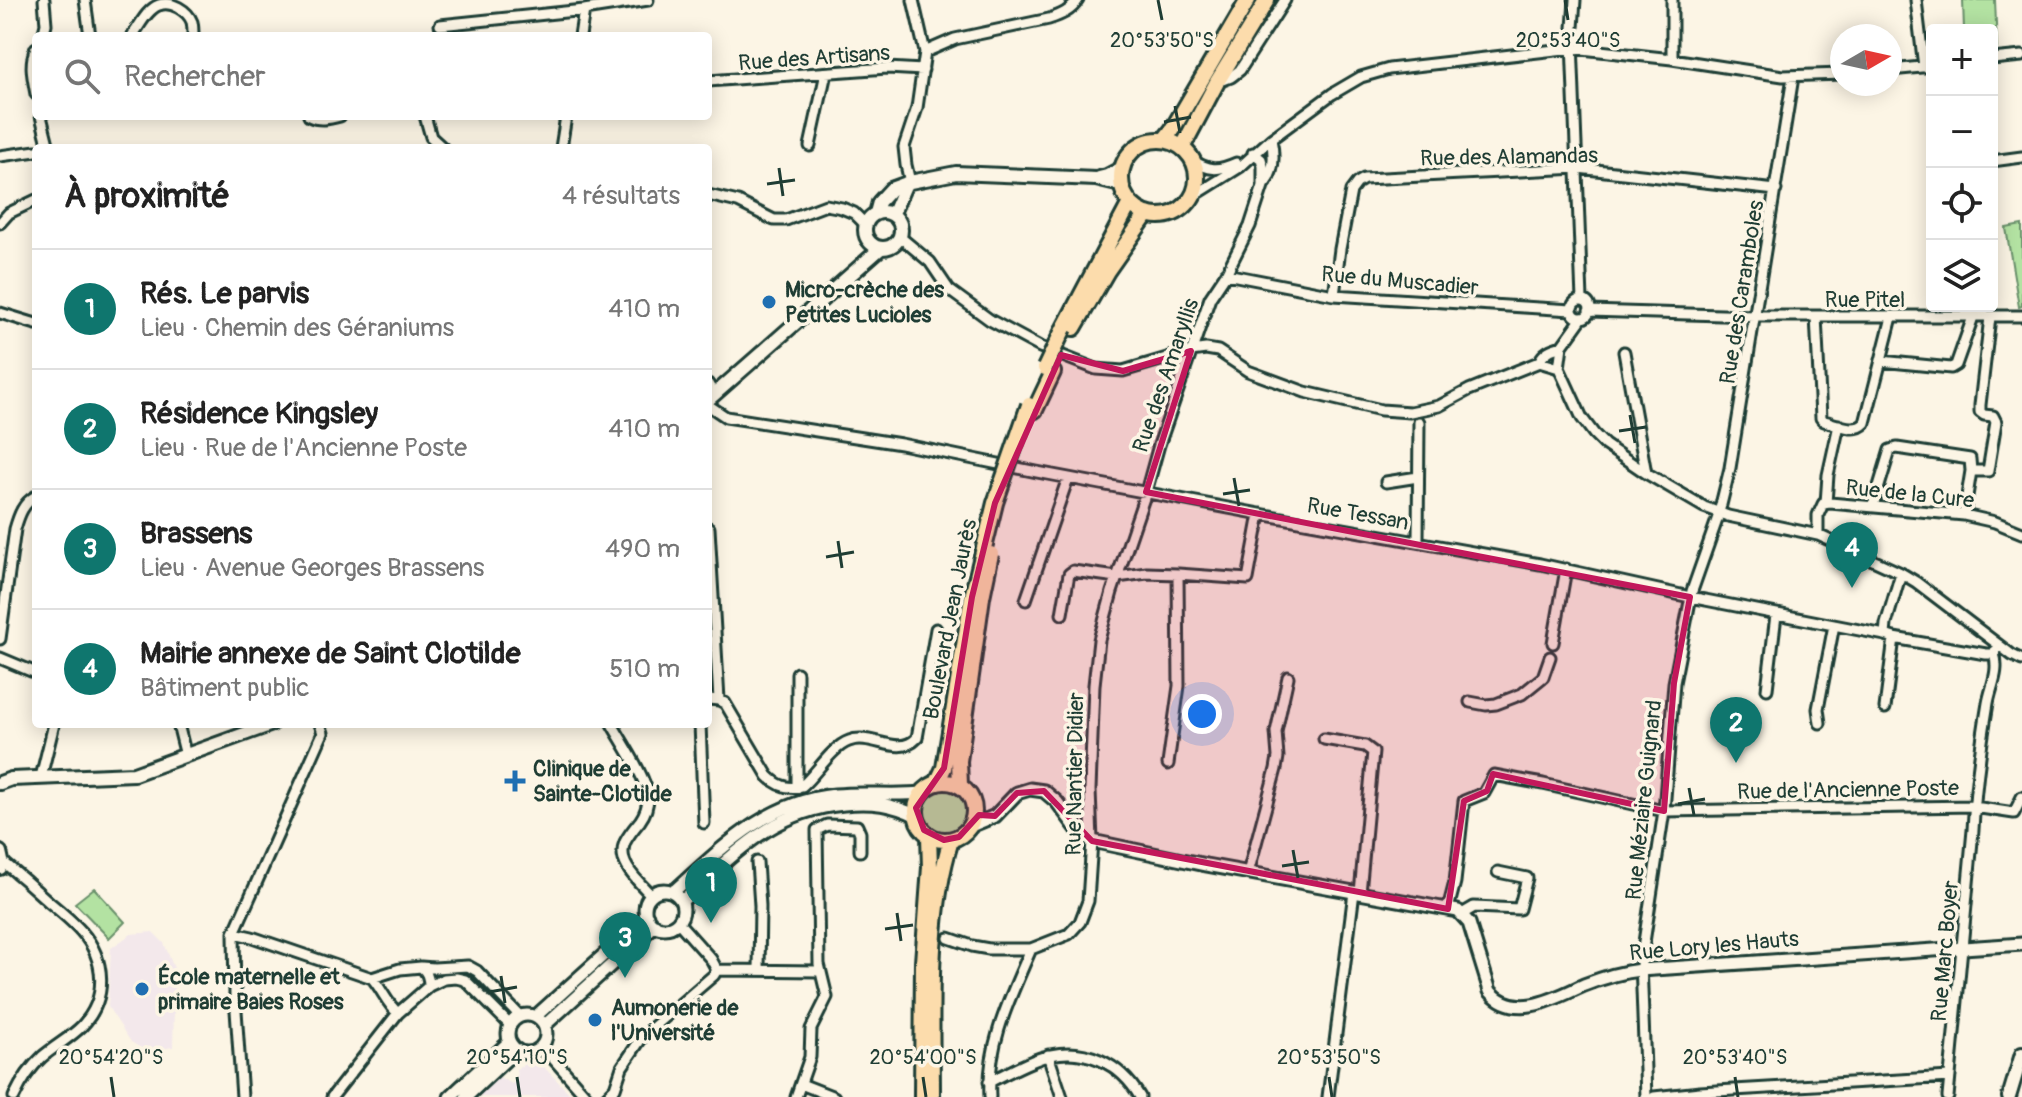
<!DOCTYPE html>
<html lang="fr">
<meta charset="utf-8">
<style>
body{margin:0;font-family:Pangolin,sans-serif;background:#f6f6f6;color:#222}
.controls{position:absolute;right:24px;top:24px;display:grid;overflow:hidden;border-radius:8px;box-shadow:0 4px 20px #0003}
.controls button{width:72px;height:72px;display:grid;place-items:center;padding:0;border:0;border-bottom:2px solid #e0e0e0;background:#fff;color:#222;font:40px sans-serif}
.compass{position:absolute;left:1830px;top:24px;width:72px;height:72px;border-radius:50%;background:#fff;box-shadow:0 4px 20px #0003;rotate:81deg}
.you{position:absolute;left:1202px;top:714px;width:28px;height:28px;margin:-20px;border:6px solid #fff;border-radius:50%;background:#1a73e8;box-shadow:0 0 0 12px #1a73e833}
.badge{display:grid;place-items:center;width:52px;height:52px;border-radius:50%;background:#0f766e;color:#fff;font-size:26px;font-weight:700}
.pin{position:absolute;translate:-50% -66px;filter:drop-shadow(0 2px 4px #0008)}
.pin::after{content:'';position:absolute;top:42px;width:28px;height:24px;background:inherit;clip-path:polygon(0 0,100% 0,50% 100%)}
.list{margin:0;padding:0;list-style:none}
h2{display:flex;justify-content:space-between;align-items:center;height:104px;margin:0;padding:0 32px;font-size:34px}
h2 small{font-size:26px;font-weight:400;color:#767676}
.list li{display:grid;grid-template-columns:52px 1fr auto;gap:24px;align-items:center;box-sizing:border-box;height:120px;padding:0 32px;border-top:2px solid #e0e0e0}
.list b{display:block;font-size:30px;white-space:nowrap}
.list p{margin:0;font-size:26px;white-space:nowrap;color:#767676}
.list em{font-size:26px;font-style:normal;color:#767676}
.icon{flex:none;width:44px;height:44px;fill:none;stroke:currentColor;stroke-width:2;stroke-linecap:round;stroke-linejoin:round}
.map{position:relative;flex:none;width:2022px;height:1097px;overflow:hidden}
.search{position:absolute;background:#fff;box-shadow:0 4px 20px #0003;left:32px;top:32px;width:680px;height:88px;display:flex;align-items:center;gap:20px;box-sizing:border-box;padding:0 28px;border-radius:8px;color:#767676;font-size:30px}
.panel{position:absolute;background:#fff;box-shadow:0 4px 20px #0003;left:32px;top:144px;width:680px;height:584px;border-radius:8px}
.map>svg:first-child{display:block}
</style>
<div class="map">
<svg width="2022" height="1097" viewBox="0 0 2022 1097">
<rect width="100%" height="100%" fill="#fcf5e5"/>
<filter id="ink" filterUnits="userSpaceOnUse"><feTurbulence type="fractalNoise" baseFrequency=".0125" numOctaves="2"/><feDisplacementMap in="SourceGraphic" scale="16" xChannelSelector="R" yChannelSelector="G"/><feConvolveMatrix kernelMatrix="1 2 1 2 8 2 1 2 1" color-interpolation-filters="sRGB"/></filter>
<g filter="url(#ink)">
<path fill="#f3e8eb" d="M153,932L164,943L175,971L173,1047L146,1051L131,1042L108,1007L111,948L131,934Z
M527,1063L541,1064L573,1097H480L492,1073L512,1084L517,1079L516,1069Z"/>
<path fill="#b3e2a2" stroke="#69906b" stroke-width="2" d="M1963,0H1995L1997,48H1992V30H1964Z
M2022,225V306L2019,307L2006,228Z
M921 810a24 24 0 1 1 48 0a24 24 0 1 1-48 0Z
M94,888L125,922L109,938L75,903Z"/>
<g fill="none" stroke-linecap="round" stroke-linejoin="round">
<g stroke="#1f3d34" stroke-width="15">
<path id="minor" d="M85,0L90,36
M1575,0L1572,42L1582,300
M1916,0L1924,67
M440,25L584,10L648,0
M43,36L46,24L44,0
M132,36C139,27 147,9 159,5C171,0 188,11 192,22C193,26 193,32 193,36
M580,36L584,10
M36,48C29,63 33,78 36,94
M925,52L955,39L1049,19C1061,15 1071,11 1078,0
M1672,59V0
M1992,59L2022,56
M1890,70L1932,66
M708,81L887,68L923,70
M1218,82L1231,77L1240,70L1285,0
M41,116L49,148
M309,116C319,121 329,119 340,116
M425,116L431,137L443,148
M810,146L826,73
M561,148L566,116
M0,156L36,151
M1192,160C1209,171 1218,171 1236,163
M1992,161L2022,157
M910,182L906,165L904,147L917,108L925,52L913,0
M1265,183C1275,171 1274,153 1271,139
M708,195L738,202L774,220H786L826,205L842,208L854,213L866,225
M1192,197L1240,167L1271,139L1332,94L1361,77L1389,69L1573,48L1672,59L1783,76L1842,74
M0,223L9,213L36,200
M900,237L930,262L949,290L990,320L1040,347L1096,369L1123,371L1191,351L1206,349L1218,351L1248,371L1305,392L1381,410L1410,412L1439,406L1469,390L1539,362L1559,368L1582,418L1594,434L1605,445L1646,473L1704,507L1728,516L1818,535L1901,573L1916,582L2012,655L2022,660
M1226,274L1334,295L1572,310
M1334,295L1340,249L1351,191L1357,183L1364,179L1578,168L1776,190
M1572 309a9 9 0 1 1 18 0a9 9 0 1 1-18 0Z
M1589,311L1755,316H2022
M0,313L36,324
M1816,316L1821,418L1824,421C1837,424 1855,434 1865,423L1892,317
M1624,352L1646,473
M1881,361L1951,368L1956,365L1973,317
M1539,362C1544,352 1551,349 1562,346
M1559,368L1562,346L1582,318
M708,384L714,395
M708,405L726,417L901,444L1037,472L1260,514L1540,564L1690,597L1885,635L1894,638L1986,654H1994L1999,645
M1971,471H1988L1996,422L1993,416L1984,415L1980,412V405L1990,317
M1386,482L1418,477
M1826,503L1828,475L1839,425
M1873,506L1890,450L1897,448L1970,459L1971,471L1964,515
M709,528L719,700
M1818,535V515L1823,504L1830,503L1964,515L1995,522L2022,533
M1418,541L1419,422
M1026,600L1068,478
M1062,614L1069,574L1073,571L1117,577L1147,573L1178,574L1248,579L1260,514
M1885,635L1886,624L1901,573
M0,639L15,529C19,515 23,503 36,496
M1553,643L1566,569
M0,658L36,673
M1767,689L1776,615
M708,699L719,700L725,703L768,776C778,786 788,790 802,786C816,774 832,747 849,741C872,732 898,758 917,738L936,629
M1470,702L1486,705L1496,704L1522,694L1543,677L1550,657
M1885,708L1894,638
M1820,723L1818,709L1834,625
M178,724L186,756
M612,724C622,742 647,779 648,797C648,806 645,814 640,821C635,827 629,834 625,842C616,863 638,881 651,895
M700,724L704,823
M1324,739L1365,746L1373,752L1360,893
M1168,764L1179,686L1178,574
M41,777L54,724
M797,788V673
M1974,807L2014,813L2022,797
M2,861C18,874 34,888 49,902C60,911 72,921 81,931C106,959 108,999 82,1026C70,1038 55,1046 42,1057C30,1068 21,1082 14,1097
M757,862L760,906L759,970
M1248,873L1276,769L1278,757L1276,732L1288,677
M1448,909L1455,882L1464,801L1484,793L1494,775L1543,784L1664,811L1974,806
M1462,914L1474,907L1519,909L1527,878L1498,872
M678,922L711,959L717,970
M234,933L252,937L372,978C382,989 387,1004 398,1013
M949,938L972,946L989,949H1031L1069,934L1080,922L1088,901L1092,841L1090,790L1094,685L1099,640L1112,592L1146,492L1159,445L1210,298L1226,274L1250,226L1263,186V166L1261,159L1253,153
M421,967L434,968L468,966L477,971L520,1016
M717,970L820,971
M372,978L400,969L421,967C427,972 429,977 429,986
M542,1046L587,1097
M1048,1055L1062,1097
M989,1082C1027,1064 1058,1041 1100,1060C1118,1068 1130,1080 1140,1097
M801,1084L834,1097
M242,1097L235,996L234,933L323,733L320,724
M332,1097L398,1013L429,986L444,979L456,978L465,980L510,1025
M606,1097L615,1088L622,1067L643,1036L714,975L717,970
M796,1097L810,1057L811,1029L827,997L819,964L817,830L827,825L857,826L860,833V851
M990,1097C987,1043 1010,998 1031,949
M1328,1097L1354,892
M1646,1097L1641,962L1664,811L1674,683L1692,591L1718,517L1730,468L1793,77
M1654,1097L1700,1092L1950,1077
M1948,1097L1973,830C1975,787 1981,745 1988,703C1991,686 2000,671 1994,654"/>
</g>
<g stroke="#1f3d34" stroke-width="17">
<path id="tertiary" d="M971,826L995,816L1017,793L1030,789L1044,791L1057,802L1080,833L1092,841L1206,865L1458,911L1469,923L1490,991C1515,1021 1556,998 1584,985C1602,978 1621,972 1640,970L2022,944
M645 909a19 19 0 1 1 38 0a19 19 0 1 1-38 0Z
M673,892C722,848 766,802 835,795C864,792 893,796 922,793
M682,901C734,855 771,811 844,804C871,801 893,804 917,816
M508 1034a19 19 0 1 1 38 0a19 19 0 1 1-38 0Z
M536,1016L647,916
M545,1025L655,925
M450,1097L509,1042
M466,1097L516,1050"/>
</g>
<g stroke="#1f3d34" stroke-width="18">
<path id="secondary" d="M1099,178L1107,176L1122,168
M865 230a18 18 0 1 1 36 0a18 18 0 1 1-36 0Z
M876,213L879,202L891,189L910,182L956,173L1096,179L1121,185
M893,213L906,183
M708,400L881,248
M0,783L11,779L134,774L272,724
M0,852L2,861L0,868
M2009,1097L2022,1054"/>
</g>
<g stroke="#1f3d34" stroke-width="20">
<path id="primary" d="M1164,140L1172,130L1248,0
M1121 178a38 38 0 1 1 76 0a38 38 0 1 1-76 0Z
M1182,148L1217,82L1267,0
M1064,328L1130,203
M1074,328L1107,271L1147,214
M1035,410L1053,372
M916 811a29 29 0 1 1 58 0a29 29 0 1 1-58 0Z
M937,783L944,768L972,597
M960,785L959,761L982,597
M922,1097L923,962L930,867L929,836
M932,1097C932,1016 926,918 951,840"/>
</g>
<use href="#minor" stroke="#fcf5e5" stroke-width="9"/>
<use href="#tertiary" stroke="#fcf5e5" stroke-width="11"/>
<use href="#secondary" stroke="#fcf5e5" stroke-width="12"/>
<use href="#primary" stroke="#fcdcac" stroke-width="14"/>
<g stroke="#1f3d34" stroke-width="20" stroke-linecap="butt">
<path id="primary-bridge" d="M1045,368L1064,328
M972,597L995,503L1029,405
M982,597L991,554"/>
</g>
<use href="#primary-bridge" stroke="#fcdcac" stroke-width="14"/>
</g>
</g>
<path fill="#c2185b" fill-opacity="0.2" stroke="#c2185b" stroke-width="6" stroke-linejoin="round" d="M1191,351L1146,492L1690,597L1674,683L1664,811L1493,774L1487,791L1464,801L1448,909L1092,841L1044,791L1017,793L995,816L979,815L959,837L944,840L924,830L916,808L944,768L972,597L995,503L1061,355L1123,371Z"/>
<path fill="none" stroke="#1f3d34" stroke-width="3" d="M1158,0L1162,20M1565,0L1568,20M1175,106L1180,133M1164,122L1191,117M779,168L783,196M767,184L795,180M1630,415L1635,443M1619,431L1646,427M1234,478L1239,506M1223,494L1250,490M838,541L842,568M826,557L854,552M1689,788L1694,815M1678,804L1705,799M1293,850L1298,878M1282,866L1309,862M897,913L901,941M885,929L913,925M501,976L505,1003M489,992L517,987M111,1077L114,1097M517,1077L520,1097M923,1077L926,1097M1329,1077L1332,1097M1735,1077L1738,1097"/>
<g fill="#1f6fb2" stroke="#fcf5e5" stroke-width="3">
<circle cx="769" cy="302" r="8"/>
<path d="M511 769h8v8h8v8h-8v8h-8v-8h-8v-8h8z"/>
<circle cx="142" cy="989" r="8"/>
<circle cx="595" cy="1020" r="8"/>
</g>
<g text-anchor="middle" stroke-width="7" stroke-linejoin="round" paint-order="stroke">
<g font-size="22" fill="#1f3d34" stroke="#fcf5e5">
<text transform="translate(814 57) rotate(-4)" y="8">Rue des Artisans</text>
<text transform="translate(1509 156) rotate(-1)" y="8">Rue des Alamandas</text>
<text transform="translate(1400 280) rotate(5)" y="8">Rue du Muscadier</text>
<text transform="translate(1741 292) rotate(-81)" y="8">Rue des Caramboles</text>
<text x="1865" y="307">Rue Pitel</text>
<text transform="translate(1165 375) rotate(-71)" y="8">Rue des Amaryllis</text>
<text transform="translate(1910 493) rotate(6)" y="8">Rue de la Cure</text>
<text transform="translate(1358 513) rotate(10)" y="8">Rue Tessan</text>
<text transform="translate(949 619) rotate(-79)" y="8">Boulevard Jean Jaurès</text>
<text transform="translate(1074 774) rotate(-89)" y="8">Rue Nantier Didier</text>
<text transform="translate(1848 789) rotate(-1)" y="8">Rue de l'Ancienne Poste</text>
<text transform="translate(1643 800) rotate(-84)" y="8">Rue Méziaire Guignard</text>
<text transform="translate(1714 945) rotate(-5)" y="8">Rue Lory les Hauts</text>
<text transform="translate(1944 951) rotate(-85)" y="8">Rue Marc Boyer</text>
</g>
<g font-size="22" font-weight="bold" fill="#1f3d34" stroke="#fcf5e5" text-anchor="start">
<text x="785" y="297">Micro-crèche des<tspan x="785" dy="25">Petites Lucioles</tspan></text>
<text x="533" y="776">Clinique de<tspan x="533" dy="25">Sainte-Clotilde</tspan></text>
<text x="158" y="984">École maternelle et<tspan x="158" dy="25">primaire Baies Roses</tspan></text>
<text x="611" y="1015">Aumonerie de<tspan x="611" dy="25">l'Université</tspan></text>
</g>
</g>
<g font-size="20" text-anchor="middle" fill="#1f3d34" stroke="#fcf5e5" stroke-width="7" stroke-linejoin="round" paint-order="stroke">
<text x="1162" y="47">20°53'50"S</text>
<text x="1568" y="47">20°53'40"S</text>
<text x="111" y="1064">20°54'20"S</text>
<text x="517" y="1064">20°54'10"S</text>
<text x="923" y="1064">20°54'00"S</text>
<text x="1329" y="1064">20°53'50"S</text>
<text x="1735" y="1064">20°53'40"S</text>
</g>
</svg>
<div class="controls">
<button>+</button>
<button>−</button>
<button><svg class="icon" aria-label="locate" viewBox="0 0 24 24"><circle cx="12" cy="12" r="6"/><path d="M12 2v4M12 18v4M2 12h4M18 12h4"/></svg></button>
<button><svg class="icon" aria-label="layers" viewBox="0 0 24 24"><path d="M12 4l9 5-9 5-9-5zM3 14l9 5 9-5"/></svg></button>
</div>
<svg class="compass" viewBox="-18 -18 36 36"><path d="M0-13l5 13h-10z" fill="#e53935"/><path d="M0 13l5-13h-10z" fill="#767676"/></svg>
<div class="you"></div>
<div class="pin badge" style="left:711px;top:923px">1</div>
<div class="pin badge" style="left:1736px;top:763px">2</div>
<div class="pin badge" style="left:625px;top:978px">3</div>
<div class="pin badge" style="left:1852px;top:588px">4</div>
<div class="search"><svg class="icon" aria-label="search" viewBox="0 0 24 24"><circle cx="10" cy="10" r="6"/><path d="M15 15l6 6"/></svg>Rechercher</div>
<section class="panel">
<h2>À proximité<small>4 résultats</small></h2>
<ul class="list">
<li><span class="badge">1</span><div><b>Rés. Le parvis</b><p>Lieu · Chemin des Géraniums</p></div><em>410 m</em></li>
<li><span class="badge">2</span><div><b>Résidence Kingsley</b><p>Lieu · Rue de l'Ancienne Poste</p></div><em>410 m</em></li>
<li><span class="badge">3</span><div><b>Brassens</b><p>Lieu · Avenue Georges Brassens</p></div><em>490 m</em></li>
<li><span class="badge">4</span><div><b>Mairie annexe de Saint Clotilde</b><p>Bâtiment public</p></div><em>510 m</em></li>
</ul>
</section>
</div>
